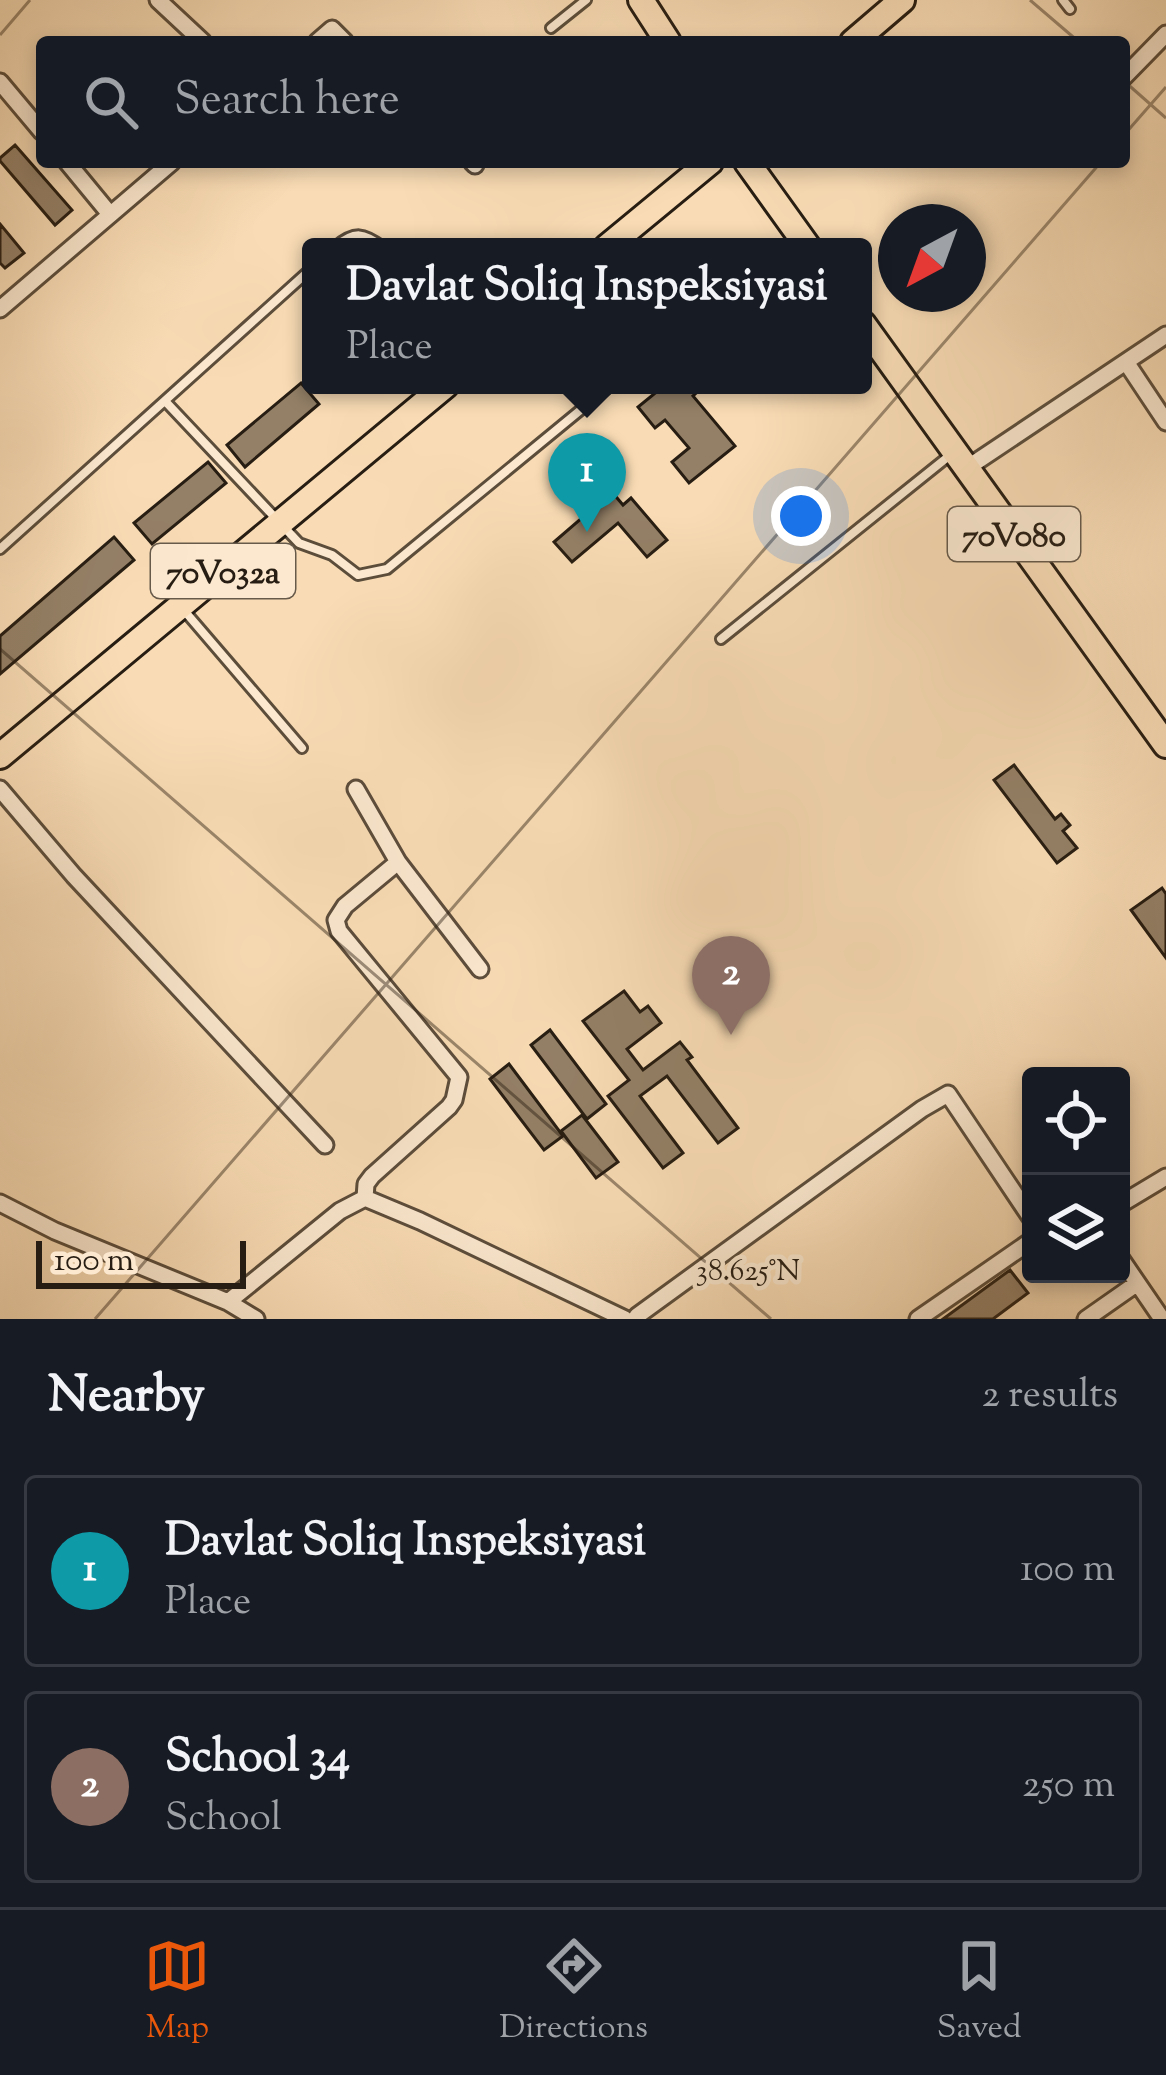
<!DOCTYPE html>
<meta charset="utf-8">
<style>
body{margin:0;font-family:"Sorts Mill Goudy",serif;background:#242831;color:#f1f3f6}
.controls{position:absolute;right:36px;bottom:36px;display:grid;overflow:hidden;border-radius:12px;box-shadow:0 6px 18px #0003}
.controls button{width:108px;height:108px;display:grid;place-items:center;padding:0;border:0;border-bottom:3px solid #363941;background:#171b24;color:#f1f3f6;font:60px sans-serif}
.compass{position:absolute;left:878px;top:204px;width:108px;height:108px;border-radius:50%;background:#171b24;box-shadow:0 6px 18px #0003;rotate:221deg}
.scale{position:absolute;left:36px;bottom:30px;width:210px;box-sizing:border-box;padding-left:12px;border:6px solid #271d12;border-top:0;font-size:33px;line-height:42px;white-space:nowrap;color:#271d12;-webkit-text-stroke:9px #fbe8cf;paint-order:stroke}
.you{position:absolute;left:801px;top:516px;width:42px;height:42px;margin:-30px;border:9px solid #fff;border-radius:50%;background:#1a73e8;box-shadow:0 0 0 18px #1a73e833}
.badge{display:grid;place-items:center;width:78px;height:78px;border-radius:50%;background:#ea580c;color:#fff;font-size:39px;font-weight:700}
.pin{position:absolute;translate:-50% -99px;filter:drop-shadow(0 3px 6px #0008)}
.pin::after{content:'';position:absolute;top:63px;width:42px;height:36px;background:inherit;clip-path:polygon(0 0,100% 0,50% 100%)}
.popup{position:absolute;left:302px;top:238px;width:570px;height:156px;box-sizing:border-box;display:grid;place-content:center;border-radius:12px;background:#171b24;filter:drop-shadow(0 3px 9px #0005);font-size:39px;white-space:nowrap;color:#9ea1a6}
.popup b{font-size:45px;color:#f1f3f6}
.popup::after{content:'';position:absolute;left:50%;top:100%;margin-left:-24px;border:24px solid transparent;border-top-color:#171b24}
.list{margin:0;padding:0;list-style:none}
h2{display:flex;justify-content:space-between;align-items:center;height:156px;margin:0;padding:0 48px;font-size:51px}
h2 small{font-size:39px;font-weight:400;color:#9ea1a6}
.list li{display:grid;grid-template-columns:78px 1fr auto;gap:36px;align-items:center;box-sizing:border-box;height:192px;margin:0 24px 24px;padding:0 24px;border:3px solid #363941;border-radius:12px}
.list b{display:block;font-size:45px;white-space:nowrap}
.list p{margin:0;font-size:39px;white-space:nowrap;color:#9ea1a6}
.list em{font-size:39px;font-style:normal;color:#9ea1a6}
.icon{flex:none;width:66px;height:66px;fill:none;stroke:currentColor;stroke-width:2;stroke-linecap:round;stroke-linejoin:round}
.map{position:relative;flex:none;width:1166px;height:1319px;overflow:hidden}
.search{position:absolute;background:#171b24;box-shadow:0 6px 18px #0003;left:36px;right:36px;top:36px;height:132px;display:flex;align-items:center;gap:30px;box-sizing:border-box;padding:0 42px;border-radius:12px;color:#9ea1a6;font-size:45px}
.sheet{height:588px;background:#171b24}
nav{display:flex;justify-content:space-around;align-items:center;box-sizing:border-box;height:168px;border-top:3px solid #363941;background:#171b24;font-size:33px;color:#9ea1a6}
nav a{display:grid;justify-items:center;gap:6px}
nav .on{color:#ea580c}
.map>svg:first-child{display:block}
</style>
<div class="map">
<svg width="1166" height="1319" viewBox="0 0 1166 1319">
<rect width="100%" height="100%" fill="#f9dcb5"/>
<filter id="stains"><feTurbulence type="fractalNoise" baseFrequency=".00167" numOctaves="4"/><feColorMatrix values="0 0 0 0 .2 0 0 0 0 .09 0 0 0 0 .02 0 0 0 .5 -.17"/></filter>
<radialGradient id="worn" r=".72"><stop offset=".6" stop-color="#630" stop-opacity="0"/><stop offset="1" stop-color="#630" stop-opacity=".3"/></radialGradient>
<path fill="#948067" stroke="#271d12" stroke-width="3" d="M15,145L72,210L55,225L0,161V158Z
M0,224L24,253L5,268L0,263Z
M301,383L319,404L245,467L227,445Z
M665,385H705L693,396L735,446L689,483L672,462L689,448L665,420L655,428L638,407Z
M208,462L226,483L152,544L134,523Z
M612,492L623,505L631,498L667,540L647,557L618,523L572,562L554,542Z
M114,537L134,560L0,674V636Z
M1014,765L1055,819L1061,814L1070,825L1063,831L1077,848L1057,863L994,780Z
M1162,888L1166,894V958L1131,910Z
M624,991L640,1012L648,1006L661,1023L627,1049L643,1070L680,1042L692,1057L687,1060L738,1128L718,1143L667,1076L640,1096L683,1153L663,1168L608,1096L629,1080L583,1021Z
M550,1030L606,1104L587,1119L531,1045Z
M509,1064L563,1136L544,1150L490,1079Z
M582,1115L618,1162L596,1178L561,1131Z
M1010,1270L1028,1293L993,1319H943Z"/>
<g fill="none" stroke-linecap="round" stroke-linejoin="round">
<g stroke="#5c4d3b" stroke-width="14">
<path id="lane" d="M1063,0L1070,9
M551,28L586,0
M335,247C355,230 364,233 383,247
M165,401L299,543L332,555L358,575L387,569L611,385
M0,549L311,269
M182,608L302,748
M721,639L949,456"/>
</g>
<g stroke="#5c4d3b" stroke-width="21">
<path id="street" d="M158,0L203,42
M317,42L332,29L345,42
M1124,77L1166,34
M0,82L42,132
M67,162L109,213
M472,162L475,165
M0,309L172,162
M1126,362L1166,422
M967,468L1166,335
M0,789L74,876L325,1145
M356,789L398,862L480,969
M365,1198L366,1184L372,1176L449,1107L454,1100L459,1077L339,931L336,920L345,906L398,862
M0,1203L55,1231L228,1302L256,1319
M1121,1204L1166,1177
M1121,1259L1162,1319
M228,1302L340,1211L365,1198L420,1221L625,1319
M639,1319L637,1316L922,1109L948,1094L1031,1218
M918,1319L1031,1241
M1086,1319L1136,1284"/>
</g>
<g stroke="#271d12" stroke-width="30">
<path id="primary" d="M641,0L668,42
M853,42L902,0
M747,162L808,247
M607,247L710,162
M863,324L1166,745
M0,756L446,385"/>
</g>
<use href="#lane" stroke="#fbe8cf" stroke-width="8"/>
<use href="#street" stroke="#fbe8cf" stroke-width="15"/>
<use href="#primary" stroke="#f9dcb5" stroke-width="24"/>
</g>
<path fill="none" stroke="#271d12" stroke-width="3" stroke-opacity="0.45" d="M1030,0L1079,42M0,35L30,0M1124,81L1166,118M1124,135L1166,87M0,649L771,1319M95,1319L1101,162"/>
<g text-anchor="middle" stroke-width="9" stroke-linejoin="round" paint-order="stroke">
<g fill="#fbe8cf" stroke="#675a4b" stroke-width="3">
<rect x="948" y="507" width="132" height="54" rx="9"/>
<rect x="151" y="544" width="144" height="54" rx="9"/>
</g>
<g font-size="33" font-weight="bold" fill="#271d12">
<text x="1014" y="546">70V080</text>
<text x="223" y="583">70V032a</text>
</g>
</g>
<g font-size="30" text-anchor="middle" fill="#271d12" stroke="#fbe8cf" stroke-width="9" stroke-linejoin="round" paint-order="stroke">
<text x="748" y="1280">38.625°N</text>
</g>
<rect width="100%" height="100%" filter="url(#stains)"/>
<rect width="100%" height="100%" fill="url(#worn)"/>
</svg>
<div class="controls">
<button><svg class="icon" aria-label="locate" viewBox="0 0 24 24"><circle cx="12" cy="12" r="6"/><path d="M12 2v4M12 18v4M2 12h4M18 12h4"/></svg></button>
<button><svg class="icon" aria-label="layers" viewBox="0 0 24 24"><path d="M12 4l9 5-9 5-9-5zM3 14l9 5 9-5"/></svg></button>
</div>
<svg class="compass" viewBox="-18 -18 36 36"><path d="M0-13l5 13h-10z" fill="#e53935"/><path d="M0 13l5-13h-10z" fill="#9ea1a6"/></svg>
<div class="scale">100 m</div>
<div class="you"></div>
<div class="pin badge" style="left:587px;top:532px;background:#0f9aa8">1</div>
<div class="popup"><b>Davlat Soliq Inspeksiyasi</b>Place</div>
<div class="pin badge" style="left:731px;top:1035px;background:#8d6e63">2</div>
<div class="search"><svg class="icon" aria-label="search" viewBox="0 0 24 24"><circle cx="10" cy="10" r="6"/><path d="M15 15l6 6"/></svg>Search here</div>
</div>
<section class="sheet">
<h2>Nearby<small>2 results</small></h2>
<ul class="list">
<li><span class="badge" style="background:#0f9aa8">1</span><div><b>Davlat Soliq Inspeksiyasi</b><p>Place</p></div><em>100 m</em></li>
<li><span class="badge" style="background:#8d6e63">2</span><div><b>School 34</b><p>School</p></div><em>250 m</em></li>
</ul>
</section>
<nav>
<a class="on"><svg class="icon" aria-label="map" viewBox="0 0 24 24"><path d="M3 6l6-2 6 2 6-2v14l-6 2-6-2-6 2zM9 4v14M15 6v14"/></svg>Map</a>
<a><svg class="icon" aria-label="directions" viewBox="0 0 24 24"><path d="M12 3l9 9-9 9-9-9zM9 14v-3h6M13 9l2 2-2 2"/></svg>Directions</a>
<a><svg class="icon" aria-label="saved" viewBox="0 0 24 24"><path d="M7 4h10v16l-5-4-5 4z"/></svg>Saved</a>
</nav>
